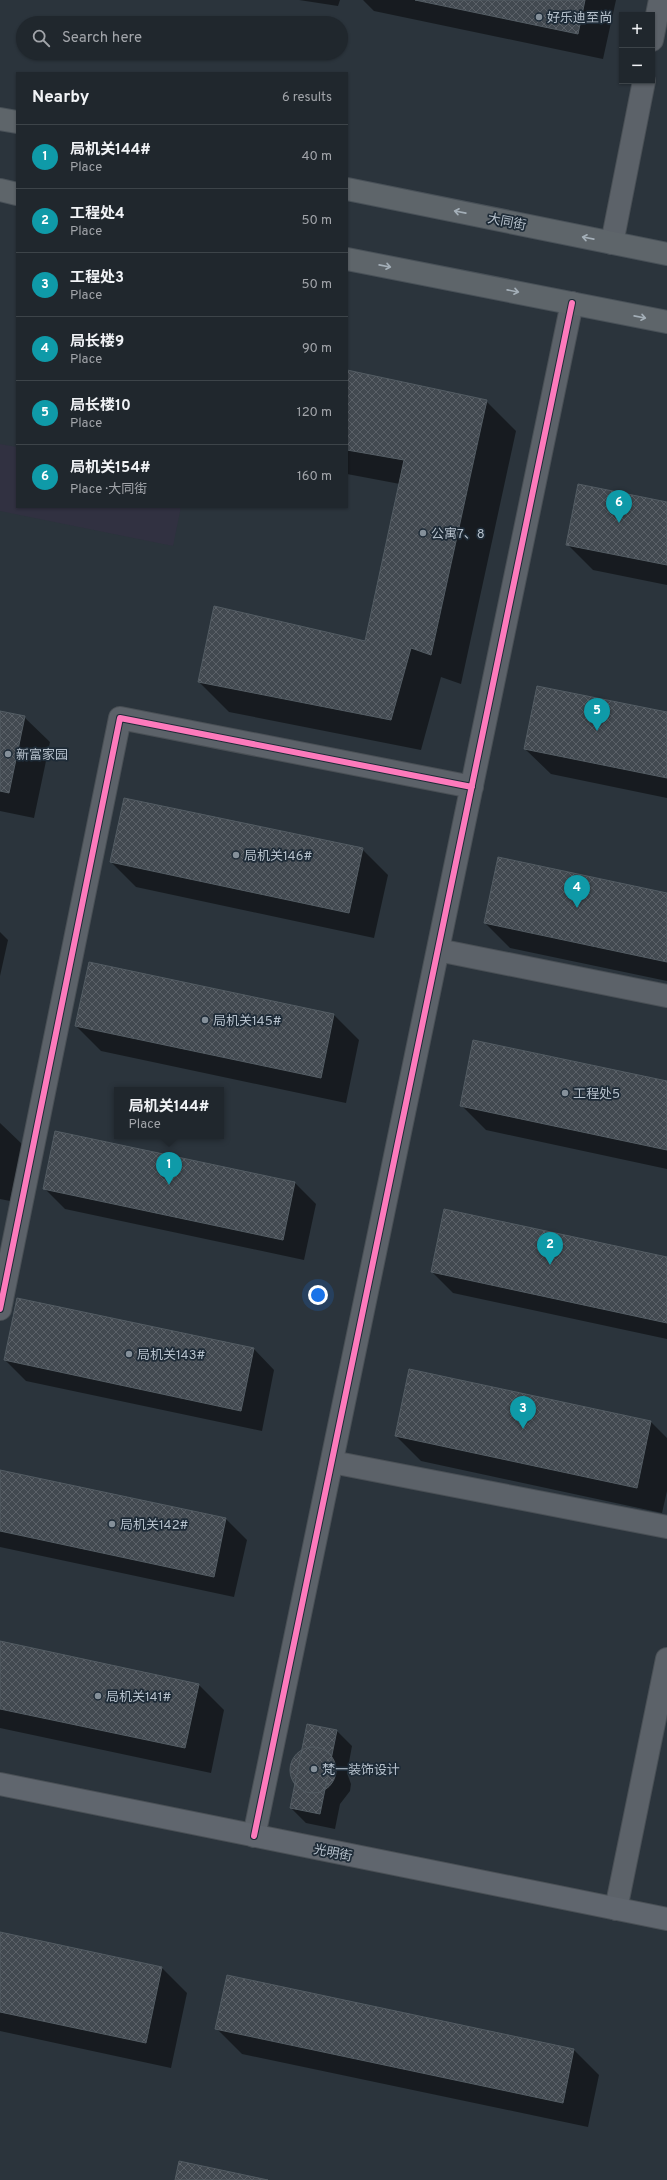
<!DOCTYPE html>
<meta charset="utf-8">
<style>
body{margin:0;font-family:Overpass,"Noto Sans SC",sans-serif;background:#282f35;color:#f1f3f6}
.controls{position:absolute;right:12px;top:12px;display:grid;overflow:hidden;border-radius:0px;box-shadow:0 1px 3px #0004}
.controls button{width:36px;height:36px;display:grid;place-items:center;padding:0;border:0;border-bottom:1px solid #3d4449;background:#20272d;color:#f1f3f6;font:20px sans-serif}
.you{position:absolute;left:318px;top:1295px;width:14px;height:14px;margin:-10px;border:3px solid #fff;border-radius:50%;background:#1a73e8;box-shadow:0 0 0 6px #1a73e833}
.badge{display:grid;place-items:center;width:26px;height:26px;border-radius:50%;background:#85909a;color:#fff;font-size:13px;font-weight:700}
.pin{position:absolute;translate:-50% -33px;filter:drop-shadow(0 1px 2px #0008)}
.pin::after{content:'';position:absolute;top:21px;width:14px;height:12px;background:inherit;clip-path:polygon(0 0,100% 0,50% 100%)}
.popup{position:absolute;left:114px;top:1087px;width:110px;height:52px;box-sizing:border-box;display:grid;place-content:center;border-radius:0px;background:#20272d;filter:drop-shadow(0 1px 3px #0005);font-size:13px;white-space:nowrap;color:#a2a5aa}
.popup b{font-size:15px;color:#f1f3f6}
.popup::after{content:'';position:absolute;left:50%;top:100%;margin-left:-8px;border:8px solid transparent;border-top-color:#20272d}
.list{margin:0;padding:0;list-style:none}
h2{display:flex;justify-content:space-between;align-items:center;height:52px;margin:0;padding:0 16px;font-size:17px}
h2 small{font-size:13px;font-weight:400;color:#a2a5aa}
.list li{display:grid;grid-template-columns:26px 1fr auto;gap:12px;align-items:center;box-sizing:border-box;height:64px;padding:0 16px;border-top:1px solid #3d4449}
.list b{display:block;font-size:15px;white-space:nowrap}
.list p{margin:0;font-size:13px;white-space:nowrap;color:#a2a5aa}
.list em{font-size:13px;font-style:normal;color:#a2a5aa}
.icon{flex:none;width:22px;height:22px;fill:none;stroke:currentColor;stroke-width:2;stroke-linecap:round;stroke-linejoin:round}
.map{position:relative;flex:none;width:667px;height:2180px;overflow:hidden}
.search{position:absolute;background:#20272d;box-shadow:0 1px 3px #0004;left:16px;top:16px;width:332px;height:44px;display:flex;align-items:center;gap:10px;box-sizing:border-box;padding:0 14px;border-radius:22px;color:#a2a5aa;font-size:15px}
.panel{position:absolute;background:#20272d;box-shadow:0 1px 3px #0004;left:16px;top:72px;width:332px;height:436px;border-radius:0px}
.map>svg:first-child{display:block}
</style>
<div class="map">
<svg width="667" height="2180" viewBox="0 0 667 2180">
<defs>
<pattern id="building-cross-hatch" width="8" height="8" patternUnits="userSpaceOnUse"><rect width="8" height="8" fill="#424950"/><path d="M0 0l8 8M0 8l8-8" fill="none" stroke="#5b6168"/></pattern>
</defs>
<rect width="100%" height="100%" fill="#2b343c"/>
<path fill="#313141" d="M0,444L17,447V507H181L173,546L0,511Z"/>
<path fill="#0007" d="M299,0H340L338,6Z
M363,0H616L603,59L374,11Z
M347,371L486,401L516,431L461,684L441,677L421,750L229,712L199,682L366,642L400,484L347,474Z
M667,503V585L593,570L567,544Z
M0,712L24,717L50,742L34,818L0,811Z
M667,713V798L551,774L525,749Z
M362,849L388,875L374,938L136,887L111,862Z
M667,894V981L510,948L485,923Z
M0,932L8,940L0,976Z
M89,963L334,1015L359,1040L346,1103L101,1051L76,1026Z
M667,1082V1169L486,1130L461,1105Z
M0,1123L22,1144L10,1201L0,1199Z
M295,1183L316,1204L304,1260L65,1209L44,1188Z
M667,1258V1339L453,1293L432,1272Z
M254,1349L274,1370L262,1431L26,1381L5,1360Z
M410,1371L651,1422L667,1438V1491L662,1513L421,1461L396,1436Z
M0,1471L226,1519L247,1540L234,1597L0,1547Z
M0,1642L199,1685L224,1710L211,1773L0,1728Z
M307,1725L337,1731L352,1746L347,1773L351,1784L350,1791L340,1804L335,1829L306,1823L291,1808L296,1783L292,1768L293,1761L302,1751Z
M0,1933L162,1968L187,1993L171,2068L0,2031Z
M216,2028L574,2050L599,2075L588,2127L242,2054Z"/>
<path fill="url(#building-cross-hatch)" stroke="#535c63" d="M415,0H585L578,34Z
M347,370L487,400L431,655L411,648L391,720L198,682L214,606L365,641L404,460L347,450Z
M578,484L667,502V565L566,545Z
M537,686L667,712V778L524,749Z
M0,711L25,716L9,793L0,791Z
M124,798L363,848L349,913L110,862Z
M498,857L667,893V962L484,923Z
M89,962L334,1014L321,1078L75,1026Z
M473,1040L667,1081V1150L460,1106Z
M55,1131L295,1182L283,1240L43,1189Z
M444,1209L667,1257V1323L431,1272Z
M17,1298L254,1348L241,1411L4,1360Z
M409,1369L651,1421L637,1488L395,1436Z
M0,1470L226,1518L214,1577L0,1531Z
M0,1641L199,1684L185,1748L0,1709Z
M307,1724L337,1730L320,1814L290,1808Z
M290 1770a23 23 0 1 1 46 0a23 23 0 1 1-46 0Z
M0,1932L162,1967L146,2043L0,2012Z
M227,1975L574,2049L563,2103L215,2029Z
M179,2161L268,2180H175Z"/>
<g fill="none" stroke-linecap="round" stroke-linejoin="round">
<g stroke="#4a5056" stroke-width="24">
<path id="minor" d="M652,40L660,0
M612,243L644,81
M438,950L667,996
M0,1309L120,718L472,787
M332,1462L667,1527
M254,1836L572,303
M616,1909L667,1659"/>
</g>
<g stroke="#4a5056" stroke-width="24">
<path id="secondary" d="M0,1784L667,1919"/>
</g>
<g stroke="#495158" stroke-width="24">
<path id="primary" d="M0,119L17,122
M347,189L667,254
M0,190L17,194
M347,259L667,322"/>
</g>
<use href="#minor" stroke="#5c6269" stroke-width="22"/>
<use href="#secondary" stroke="#60666e" stroke-width="22"/>
<use href="#primary" stroke="#5e656a" stroke-width="22"/>
<g stroke="#1e2b37" stroke-width="8">
<path id="cycleway" d="M0,1309L120,718L472,787
M254,1836L572,303"/>
</g>
<use href="#cycleway" stroke="#fd7abc" stroke-width="6"/>
</g>
<defs><path id="oneway-shaft" d="M-6 0H5M1.5-3L5.5 0L1.5 3" fill="none" stroke-width="1.6" stroke-linecap="round" stroke-linejoin="round"/></defs>
<g stroke="#a4afb8">
<use href="#oneway-shaft" transform="translate(460 212) rotate(-169)"/>
<use href="#oneway-shaft" transform="translate(588 238) rotate(-169)"/>
<use href="#oneway-shaft" transform="translate(385 266) rotate(11)"/>
<use href="#oneway-shaft" transform="translate(513 291) rotate(11)"/>
<use href="#oneway-shaft" transform="translate(640 317) rotate(11)"/>
</g>
<g fill="#85909a" stroke="#1e2b37" stroke-width="1.5">
<circle cx="539" cy="17" r="4"/>
<circle cx="423" cy="533" r="4"/>
<circle cx="8" cy="754" r="4"/>
<circle cx="236" cy="855" r="4"/>
<circle cx="205" cy="1020" r="4"/>
<circle cx="565" cy="1093" r="4"/>
<circle cx="129" cy="1354" r="4"/>
<circle cx="112" cy="1524" r="4"/>
<circle cx="98" cy="1696" r="4"/>
<circle cx="314" cy="1769" r="4"/>
</g>
<g text-anchor="middle" stroke-width="3.5" stroke-linejoin="round" paint-order="stroke">
<g font-size="13" fill="#b6c1cc" stroke="#1e2b37" text-anchor="start">
<text x="547" y="22">好乐迪至尚</text>
<text x="431" y="538">公寓7、8</text>
<text x="16" y="759">新富家园</text>
<text x="244" y="860">局机关146#</text>
<text x="213" y="1025">局机关145#</text>
<text x="573" y="1098">工程处5</text>
<text x="137" y="1359">局机关143#</text>
<text x="120" y="1529">局机关142#</text>
<text x="106" y="1701">局机关141#</text>
<text x="322" y="1774">梵一装饰设计</text>
</g>
<g font-size="13" fill="#b6c1cc" stroke="#1e2b37">
<text transform="translate(507 221) rotate(11)" y="5">大同街</text>
<text transform="translate(333 1852) rotate(11)" y="5">光明街</text>
</g>
</g>
</svg>
<div class="controls">
<button>+</button>
<button>−</button>
</div>
<div class="you"></div>
<div class="pin badge" style="left:169px;top:1185px;background:#0f9aa8">1</div>
<div class="popup"><b>局机关144#</b>Place</div>
<div class="pin badge" style="left:550px;top:1265px;background:#0f9aa8">2</div>
<div class="pin badge" style="left:523px;top:1429px;background:#0f9aa8">3</div>
<div class="pin badge" style="left:577px;top:908px;background:#0f9aa8">4</div>
<div class="pin badge" style="left:597px;top:731px;background:#0f9aa8">5</div>
<div class="pin badge" style="left:619px;top:523px;background:#0f9aa8">6</div>
<div class="search"><svg class="icon" aria-label="search" viewBox="0 0 24 24"><circle cx="10" cy="10" r="6"/><path d="M15 15l6 6"/></svg>Search here</div>
<section class="panel">
<h2>Nearby<small>6 results</small></h2>
<ul class="list">
<li><span class="badge" style="background:#0f9aa8">1</span><div><b>局机关144#</b><p>Place</p></div><em>40 m</em></li>
<li><span class="badge" style="background:#0f9aa8">2</span><div><b>工程处4</b><p>Place</p></div><em>50 m</em></li>
<li><span class="badge" style="background:#0f9aa8">3</span><div><b>工程处3</b><p>Place</p></div><em>50 m</em></li>
<li><span class="badge" style="background:#0f9aa8">4</span><div><b>局长楼9</b><p>Place</p></div><em>90 m</em></li>
<li><span class="badge" style="background:#0f9aa8">5</span><div><b>局长楼10</b><p>Place</p></div><em>120 m</em></li>
<li><span class="badge" style="background:#0f9aa8">6</span><div><b>局机关154#</b><p>Place · 大同街</p></div><em>160 m</em></li>
</ul>
</section>
</div>
